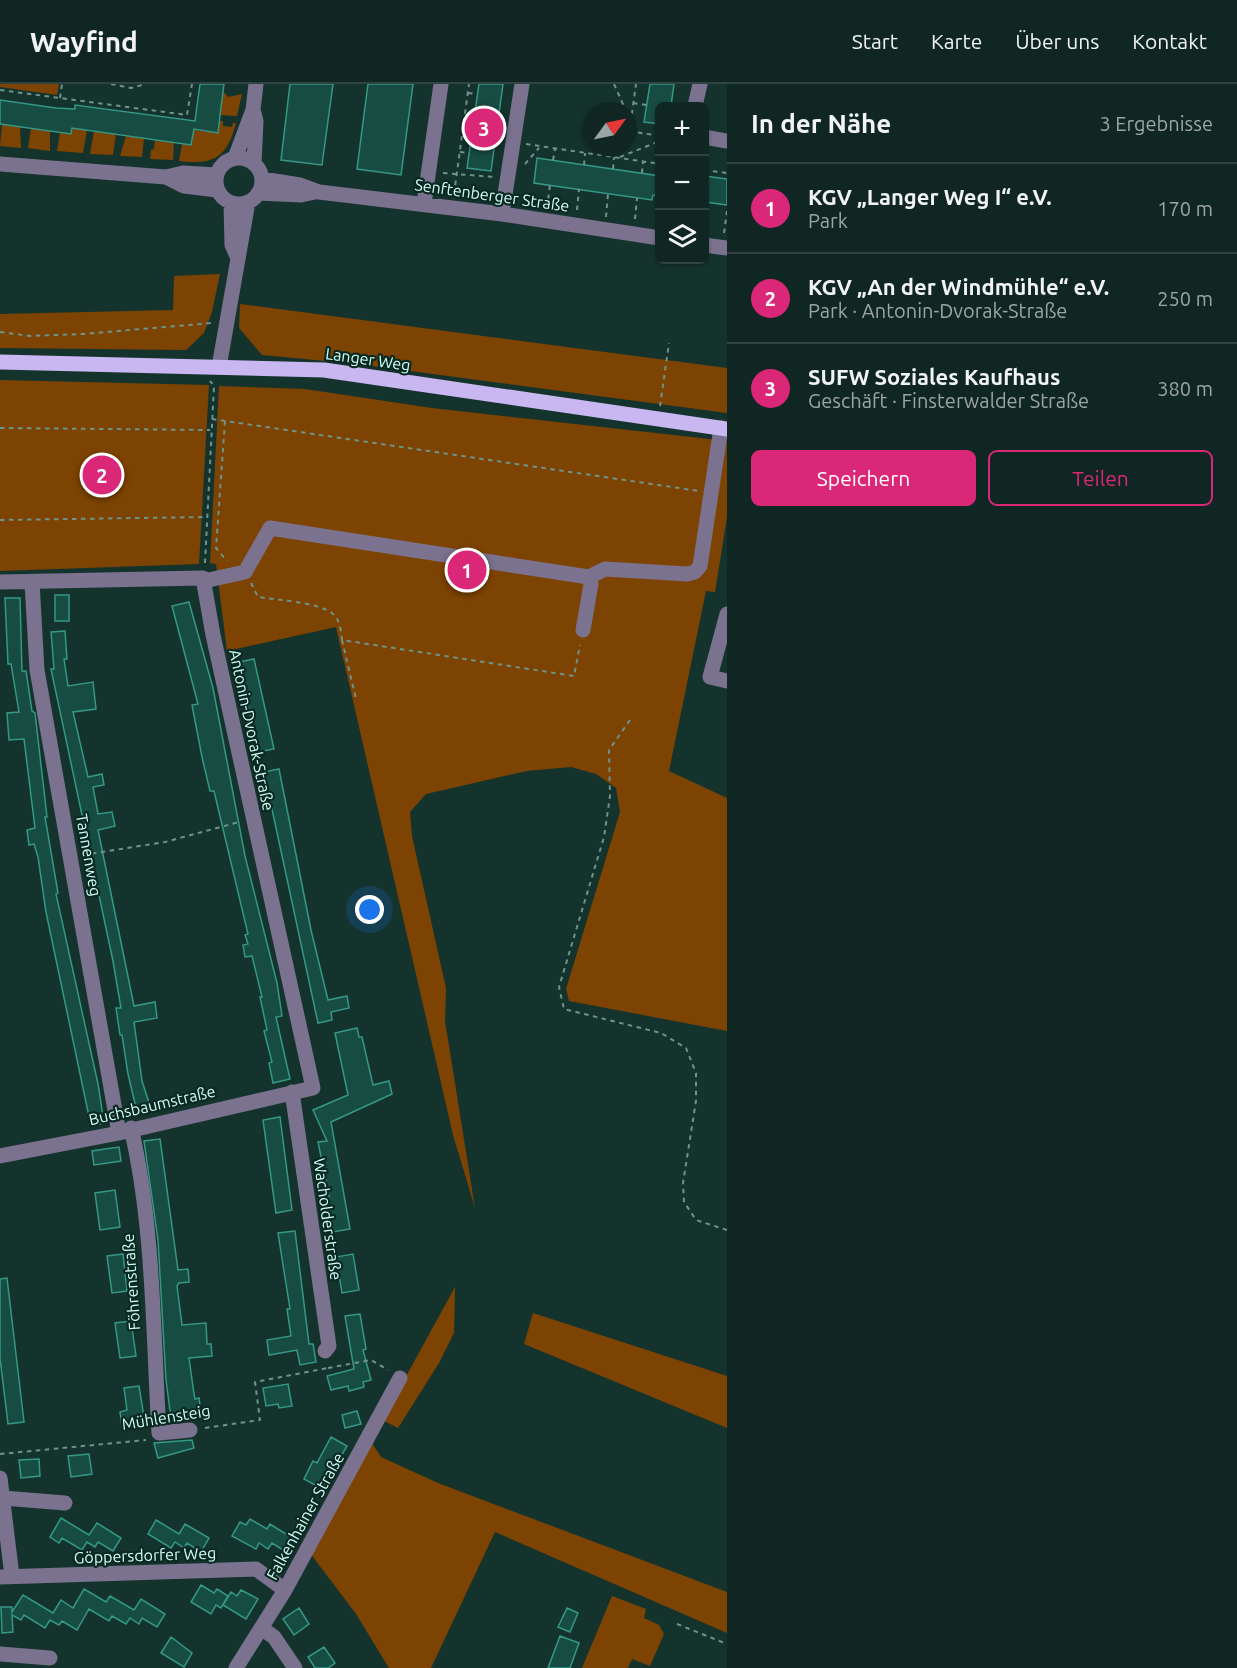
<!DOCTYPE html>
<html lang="de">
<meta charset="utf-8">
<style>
body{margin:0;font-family:Ubuntu,sans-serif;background:#192e2a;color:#f1f3f6}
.controls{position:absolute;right:18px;top:18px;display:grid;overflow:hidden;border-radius:9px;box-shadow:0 2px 4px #0004}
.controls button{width:54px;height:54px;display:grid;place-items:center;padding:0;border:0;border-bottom:2px solid #304340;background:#102622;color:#f1f3f6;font:30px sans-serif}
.compass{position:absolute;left:583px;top:18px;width:54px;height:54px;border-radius:50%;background:#102622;box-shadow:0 2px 4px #0004;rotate:57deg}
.you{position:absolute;left:370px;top:826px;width:21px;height:21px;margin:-15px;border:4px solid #fff;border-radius:50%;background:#1a73e8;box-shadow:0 0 0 9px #1a73e833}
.badge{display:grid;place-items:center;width:39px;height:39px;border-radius:50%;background:#db2777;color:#fff;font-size:20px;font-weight:700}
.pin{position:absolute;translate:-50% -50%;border:3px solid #fff;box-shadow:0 2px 6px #0006}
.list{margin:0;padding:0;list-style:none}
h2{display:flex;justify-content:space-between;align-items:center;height:78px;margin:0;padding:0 24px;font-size:26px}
h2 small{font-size:20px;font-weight:400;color:#9ca5a5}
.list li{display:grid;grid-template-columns:39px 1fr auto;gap:18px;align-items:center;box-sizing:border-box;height:90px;padding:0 24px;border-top:2px solid #304340}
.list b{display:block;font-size:22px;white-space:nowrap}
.list p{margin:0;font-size:20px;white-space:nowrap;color:#9ca5a5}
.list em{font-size:20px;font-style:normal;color:#9ca5a5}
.actions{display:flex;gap:12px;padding:18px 24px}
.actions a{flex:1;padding:14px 0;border:2px solid #db2777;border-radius:9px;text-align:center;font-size:21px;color:#db2777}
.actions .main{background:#db2777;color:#fff}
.icon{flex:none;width:33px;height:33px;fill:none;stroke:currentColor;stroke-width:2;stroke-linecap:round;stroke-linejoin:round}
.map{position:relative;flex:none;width:727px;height:1584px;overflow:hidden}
header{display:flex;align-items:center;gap:36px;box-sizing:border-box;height:84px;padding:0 30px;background:#102622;border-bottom:2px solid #304340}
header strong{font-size:28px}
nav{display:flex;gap:33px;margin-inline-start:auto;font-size:21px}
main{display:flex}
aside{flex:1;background:#102622}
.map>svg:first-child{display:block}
</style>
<header>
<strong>Wayfind</strong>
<nav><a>Start</a><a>Karte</a><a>Über uns</a><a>Kontakt</a></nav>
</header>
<main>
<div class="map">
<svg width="727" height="1584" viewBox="0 0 727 1584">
<rect width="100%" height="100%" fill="#15332d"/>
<path fill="#7d4302" d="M0,0H59L57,11L0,3Z
M223,7L228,13L242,10L237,32L220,31Z
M219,37H223V42L232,43L233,39H236C227,74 214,81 179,77L182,60L191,61L194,46L217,49Z
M2,40L20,43L21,64L0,62Z
M31,44L50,47V67L28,64Z
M72,44L87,46L83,69L57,67L60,48L71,50Z
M94,47L116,50L113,71L90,70Z
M126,52L144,54L142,73L120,72Z
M155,56L174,59L173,76L150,75L151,66L154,65Z
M220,190L212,228L204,249L186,266L0,264V230L173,226L174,192Z
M240,220L727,284V329L357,280L262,271L239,244Z
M0,296L209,301L199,480L0,487Z
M219,302L305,305L432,324L727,357V433L715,508L706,507L669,687L727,714V947L569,917L566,905L620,728L616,704L596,690L571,683L527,687L426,710L410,728L412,752L446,904L445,937L475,1124L453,1051L336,543L227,567L216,480L210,479Z
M455,1203L454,1249L439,1279L398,1344L382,1336Z
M533,1229L727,1292V1344L524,1260Z
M370,1356L381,1373L438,1399L727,1508V1549L495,1448L431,1584H389L356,1530L310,1469Z
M612,1512L646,1525L644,1534L659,1541L664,1550L650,1582L632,1575L628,1584H582Z"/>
<path fill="#174c42" stroke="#349885" stroke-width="1.5" d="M200,0H224L220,31L218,49L194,45L191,61L72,44L71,50L0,40V16L56,24L75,25V21L195,37Z
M290,0H333L322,81L281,76Z
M368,0H413L401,91L357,85Z
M479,0H503L491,87L467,84Z
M650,0H674L671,22H660V40L644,38Z
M537,74L660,92V112L653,111L652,116L534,99Z
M705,92L727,95V121L705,118Z
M55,511H69V537H55Z
M5,514H20L22,587H26L32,627L35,629L47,733H45L58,809L56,810L98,1000L104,1039L91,1042L46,828L38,773L34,760L29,761L27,746L35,744L24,655L9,656L7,629L19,628L11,580H8Z
M189,518L213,604L245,772L277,899L282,932L276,933L290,995L273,999L269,979L272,978L264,947L267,946L260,913H262L252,872L245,873L243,861L248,860L245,851L248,850L214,707H210L202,673L192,621L198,620L172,522Z
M65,547L67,575H64L68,602L93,598L96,625L73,628L88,693L102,690L104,701L93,703L98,730L112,728L115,742L98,746L134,922L155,918L157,934L134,938L142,997L151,1025L137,1028L128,990L122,951H120L116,924H121L113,877L51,585H54L51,548Z
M254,575L274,665L258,668L239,578Z
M279,685L311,846L328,916L347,912L349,924L331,928L332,936L318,939L264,688Z
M357,944L359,953H362L373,1001L389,997L392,1010L331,1038L350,1145L333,1148L327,1112H329L318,1058L327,1057L313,1026L348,1011L335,949Z
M280,1033L292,1126L276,1129L263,1036Z
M160,1055L178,1186L188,1185L189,1198L179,1199L177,1202L182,1241L206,1239L207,1260H211L212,1272L189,1274L194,1310L195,1315L199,1314L201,1329L171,1334L166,1296L158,1156L144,1057Z
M119,1063L121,1077L94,1081L92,1067Z
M115,1106L120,1143L100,1146L95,1109Z
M295,1147L309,1260H313L316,1278L300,1281L297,1266L269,1271L267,1256L291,1252L287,1225H290L278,1149Z
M123,1170L127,1207L112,1209L107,1172Z
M353,1170L359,1206L342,1209L336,1173Z
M7,1194L24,1338L8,1340L0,1274V1195Z
M360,1230L366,1265L363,1266L371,1296L363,1298L364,1303L349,1307L348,1302L331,1306L327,1292L354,1285L345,1232Z
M131,1237L136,1272L120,1274L115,1239Z
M288,1300L292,1322L279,1324L278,1320L266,1322L263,1304Z
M139,1302L145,1339L122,1342L120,1328L127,1326L124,1304Z
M357,1327L361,1340L345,1344L342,1331Z
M331,1353L347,1362L322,1405L304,1395L313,1377L317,1379Z
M192,1356L194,1364L158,1374L154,1359Z
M89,1370L92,1390L71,1393L68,1372Z
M39,1375L40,1392L21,1394L19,1376Z
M61,1434L89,1451L97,1439L121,1454L113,1467L98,1458L95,1463L87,1458L82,1466L62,1454L59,1459L50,1453Z
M250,1435L267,1445L270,1440L294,1455L286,1468L272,1459L268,1465L259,1459L256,1465L232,1452L240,1438L246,1441Z
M156,1436L179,1450L185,1440L209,1454L201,1468L187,1459L184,1464L175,1458L171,1464L148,1450Z
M201,1501L214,1509L217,1505L228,1512L221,1524L216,1521L211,1530L191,1518Z
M84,1505L106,1518L110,1512L134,1526L141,1515L165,1530L157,1543L142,1534L139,1540L130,1534L126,1540L112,1532L109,1537L89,1525L77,1546L62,1537L59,1541L50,1536L45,1544L24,1531L21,1536L12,1531L13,1548L2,1549L1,1523H12V1528L23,1511L53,1529L61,1516L73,1524Z
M241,1506L258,1515L246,1535L223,1521L231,1508L237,1512Z
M299,1524L309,1540L294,1551L283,1535Z
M567,1524L578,1529L570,1548L558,1543Z
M560,1552L579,1559L570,1584H548Z
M171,1553L192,1569L184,1583L161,1569Z
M324,1563L335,1579L328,1584H315L308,1573Z"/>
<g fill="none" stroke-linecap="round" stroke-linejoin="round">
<path stroke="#6e938b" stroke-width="2" stroke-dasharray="4.5 4.5" stroke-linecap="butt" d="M111,0L131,4L146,0
M614,0L626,27
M0,6L187,31L192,0
M468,9L477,10
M60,14L62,0
M633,19L647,21
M464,39L473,40
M629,47L660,52
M628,57L636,0
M526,60L660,80
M460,68L469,69
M620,73L660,57
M553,76L555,65
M525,80L539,64
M584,81L585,69
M613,85L614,73
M704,86L727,89
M443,89L494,93
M642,89L643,78
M454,110L469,0
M547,124L550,101
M577,126L579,105
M606,133L608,109
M635,135L637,114
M724,149L727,127
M0,248L30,252L83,250L212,239
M660,322L669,259
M212,335L699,407
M225,337L216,464L227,477
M0,344L210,346
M0,436L207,433
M205,479L214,302L210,297
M251,499L258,513C277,516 319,518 333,530C340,536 341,547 342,556L574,592L580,561
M342,556L356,615
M630,636L609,666L610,712L604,753L559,903L564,925L661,949L686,964L696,989V1017L683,1099L684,1118L696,1136L727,1146
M83,771L165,758L239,738
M328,1284L371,1276L388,1286
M205,1344L260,1336L255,1298L328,1284V1282
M0,1370L146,1356
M677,1540L727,1560"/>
<path stroke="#7a728e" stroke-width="15" d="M695,22L700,0
M254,29L256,37L254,80
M704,53L727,57
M235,74L253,26L256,0
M216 97a23 23 0 1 1 46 0a23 23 0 1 1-46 0Z
M0,80L166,93L183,89L216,91
M166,93L184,102L217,106
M262,95L300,101L319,108L502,130L660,154
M258,109L301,111L315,108
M231,119L232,161L237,172
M424,120L441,0
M502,130L522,0
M704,161L727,164
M219,283L248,118
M589,493L605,485L687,490L695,488L700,482L721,344
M204,497L245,488L270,444L589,493L591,500L583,546
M0,498L203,494L213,551L313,1004L119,1049L0,1072
M32,498L37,586L119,1049
M727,530L710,593L727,597
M292,1008L329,1262L325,1267
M131,1044C154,1141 153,1250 159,1349L190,1346
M0,1394L12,1492
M3,1414L65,1419
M0,1493L256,1485L285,1506
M261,1544L274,1553L295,1584
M0,1570L50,1574
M236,1584L285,1506L400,1294"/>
<path stroke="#c8b7f0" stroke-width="15" d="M0,278L324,286L727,345"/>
</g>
<g text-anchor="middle" stroke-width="4.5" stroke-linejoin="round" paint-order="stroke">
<g font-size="16" fill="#d2fff4" stroke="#0a2923">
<text transform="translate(492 111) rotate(8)" y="6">Senftenberger Straße</text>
<text transform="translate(368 275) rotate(8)" y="6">Langer Weg</text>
<text transform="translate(252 646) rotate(78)" y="6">Antonin-Dvorak-Straße</text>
<text transform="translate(89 771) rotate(80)" y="6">Tannenweg</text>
<text transform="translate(152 1021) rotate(-13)" y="6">Buchsbaumstraße</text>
<text transform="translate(328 1135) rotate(82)" y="6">Wacholderstraße</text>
<text transform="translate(131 1198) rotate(-94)" y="6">Föhrenstraße</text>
<text transform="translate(166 1333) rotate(-9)" y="6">Mühlensteig</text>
<text transform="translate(305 1432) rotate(-61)" y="6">Falkenhainer Straße</text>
<text transform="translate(145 1471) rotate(-2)" y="6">Göppersdorfer Weg</text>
</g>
</g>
</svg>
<div class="controls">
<button>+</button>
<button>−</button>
<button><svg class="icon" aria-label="layers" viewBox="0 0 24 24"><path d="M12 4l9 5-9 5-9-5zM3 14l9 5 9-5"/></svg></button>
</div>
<svg class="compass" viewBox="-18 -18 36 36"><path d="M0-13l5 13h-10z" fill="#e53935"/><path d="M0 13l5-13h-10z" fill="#9ca5a5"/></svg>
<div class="you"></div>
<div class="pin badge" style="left:467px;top:486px">1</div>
<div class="pin badge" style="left:102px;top:391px">2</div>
<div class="pin badge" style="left:484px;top:44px">3</div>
</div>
<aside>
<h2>In der Nähe<small>3 Ergebnisse</small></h2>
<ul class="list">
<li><span class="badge">1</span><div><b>KGV „Langer Weg I“ e.V.</b><p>Park</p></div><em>170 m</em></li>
<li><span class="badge">2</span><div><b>KGV „An der Windmühle“ e.V.</b><p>Park · Antonin-Dvorak-Straße</p></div><em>250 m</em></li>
<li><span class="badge">3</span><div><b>SUFW Soziales Kaufhaus</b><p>Geschäft · Finsterwalder Straße</p></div><em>380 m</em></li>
</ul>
<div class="actions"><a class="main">Speichern</a><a>Teilen</a></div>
</aside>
</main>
